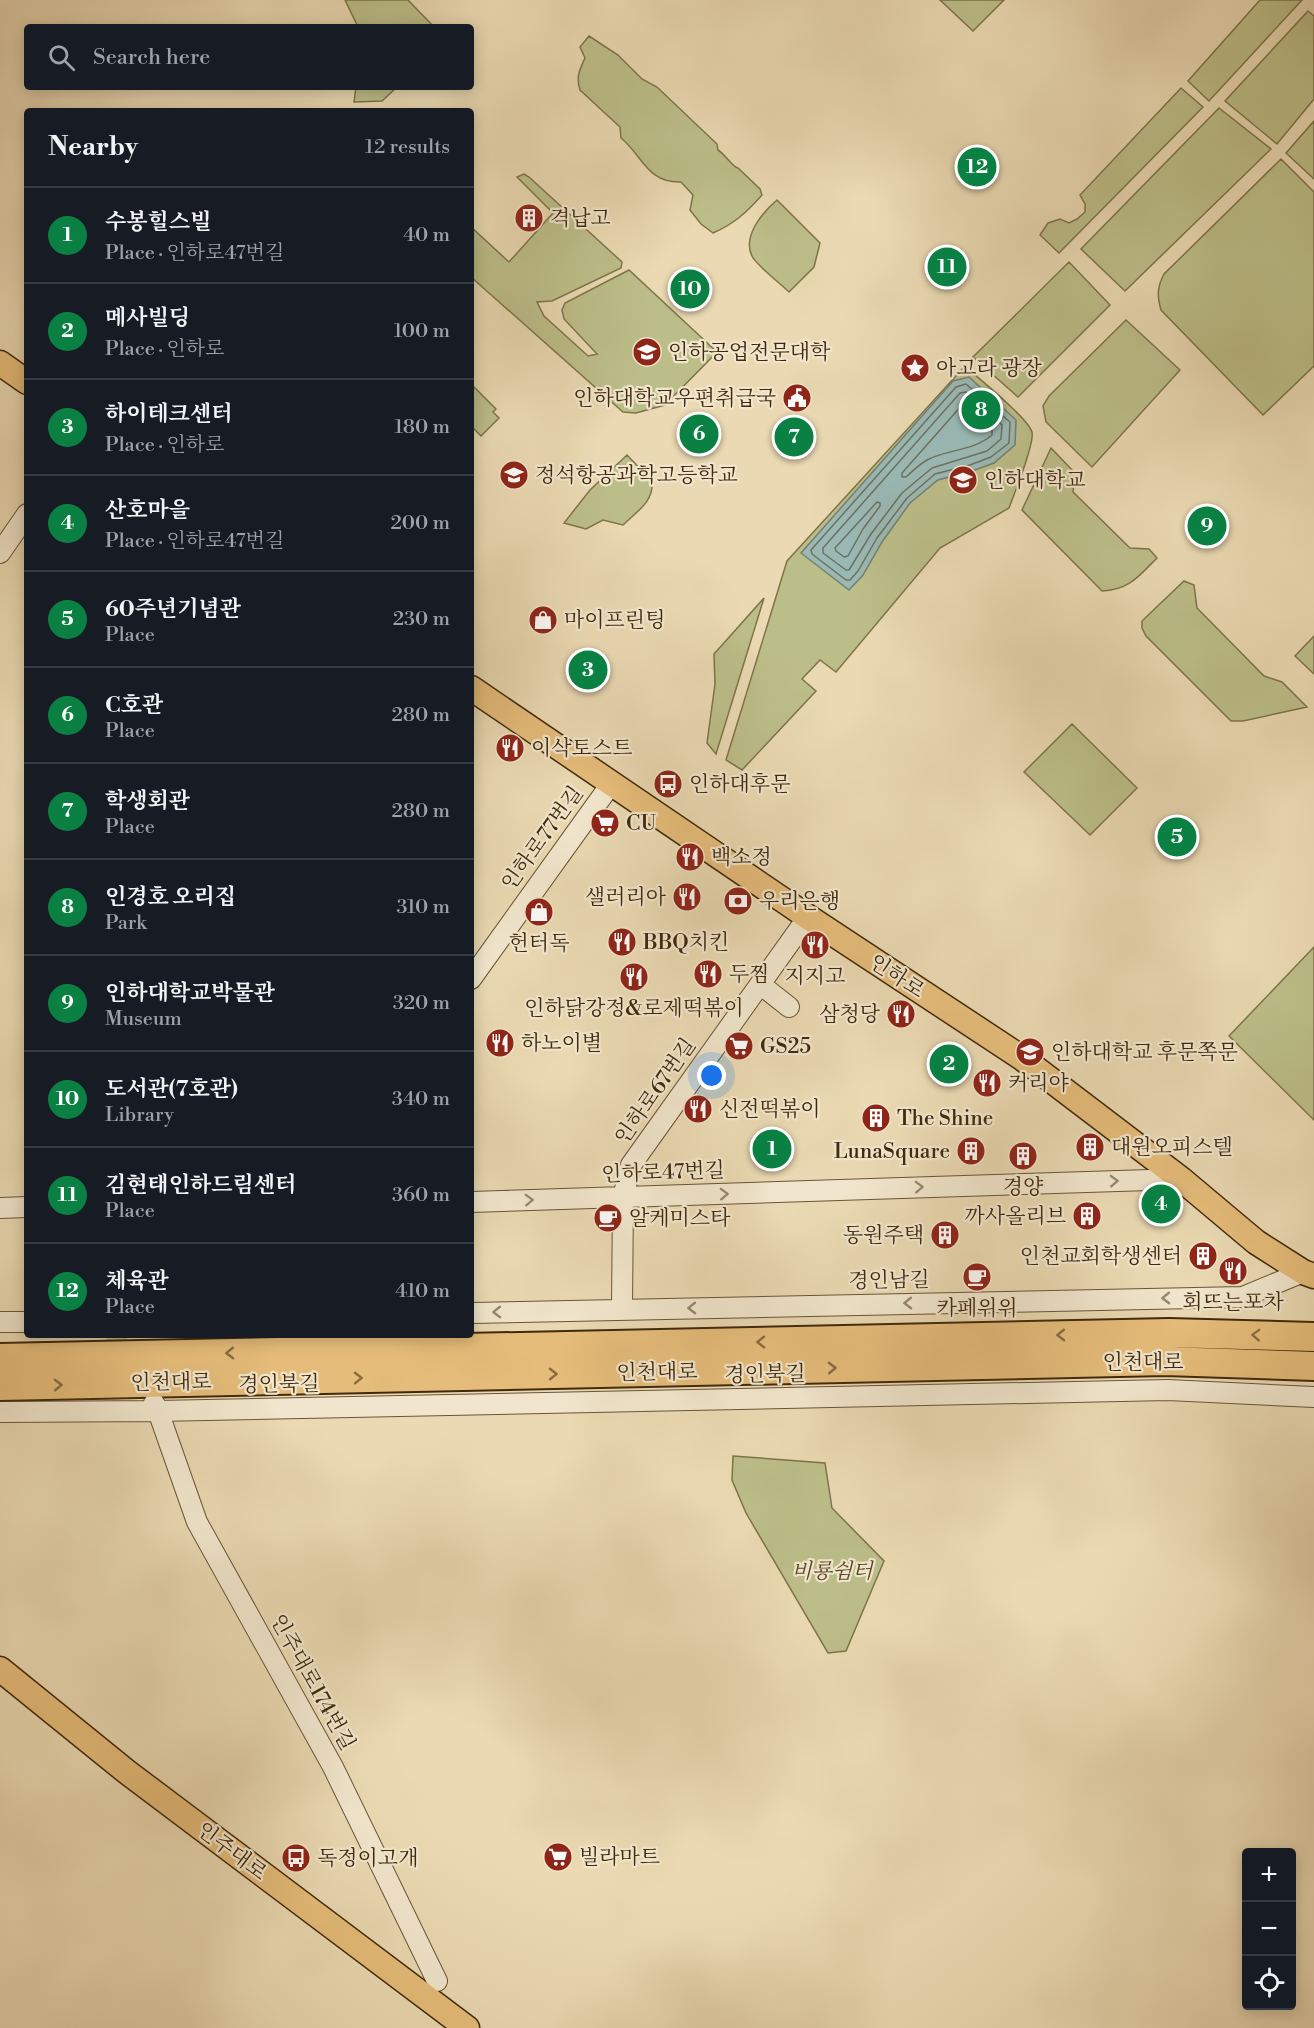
<!DOCTYPE html>
<meta charset="utf-8">
<style>
body{margin:0;font-family:"Libre Bodoni","Noto Serif KR",serif;background:#20242c;color:#f1f3f6}
.controls{position:absolute;right:18px;bottom:18px;display:grid;overflow:hidden;border-radius:6px;box-shadow:0 3px 15px #0003}
.controls button{width:54px;height:54px;display:grid;place-items:center;padding:0;border:0;border-bottom:2px solid #363941;background:#171b24;color:#f1f3f6;font:30px sans-serif}
.you{position:absolute;left:712px;top:1076px;width:21px;height:21px;margin:-15px;border:4px solid #fff;border-radius:50%;background:#1a73e8;box-shadow:0 0 0 9px #1a73e833}
.badge{display:grid;place-items:center;width:39px;height:39px;border-radius:50%;background:#0b8043;color:#fff;font-size:20px;font-weight:700}
.pin{position:absolute;translate:-50% -50%;border:3px solid #fff;box-shadow:0 2px 6px #0006}
.list{margin:0;padding:0;list-style:none}
h2{display:flex;justify-content:space-between;align-items:center;height:78px;margin:0;padding:0 24px;font-size:26px}
h2 small{font-size:20px;font-weight:400;color:#9ea1a6}
.list li{display:grid;grid-template-columns:39px 1fr auto;gap:18px;align-items:center;box-sizing:border-box;height:96px;padding:0 24px;border-top:2px solid #363941}
.list b{display:block;font-size:22px;white-space:nowrap}
.list p{margin:0;font-size:20px;white-space:nowrap;color:#9ea1a6}
.list em{font-size:20px;font-style:normal;color:#9ea1a6}
.icon{flex:none;width:33px;height:33px;fill:none;stroke:currentColor;stroke-width:2;stroke-linecap:round;stroke-linejoin:round}
.map{position:relative;flex:none;width:1314px;height:2028px;overflow:hidden}
.search{position:absolute;background:#171b24;box-shadow:0 3px 15px #0003;left:24px;top:24px;width:450px;height:66px;display:flex;align-items:center;gap:15px;box-sizing:border-box;padding:0 21px;border-radius:6px;color:#9ea1a6;font-size:22px}
.panel{position:absolute;background:#171b24;box-shadow:0 3px 15px #0003;left:24px;top:108px;width:450px;height:1230px;border-radius:6px}
.map>svg:first-child{display:block}
</style>
<div class="map">
<svg width="1314" height="2028" viewBox="0 0 1314 2028">
<rect width="100%" height="100%" fill="#ead9b2"/>
<filter id="stains"><feTurbulence type="fractalNoise" baseFrequency=".00333" numOctaves="4"/><feColorMatrix values="0 0 0 0 .2 0 0 0 0 .09 0 0 0 0 .02 0 0 0 .5 -.17"/></filter>
<radialGradient id="worn" r=".72"><stop offset=".6" stop-color="#630" stop-opacity="0"/><stop offset="1" stop-color="#630" stop-opacity=".3"/></radialGradient>
<path fill="#bcbe89" stroke="#7e744a" stroke-width="1.5" d="M345,0H408L434,27H358Z
M940,0H1004L973,31Z
M1260,0H1302L1209,101L1188,81Z
M1308,11L1314,16V99L1277,144L1225,101Z
M589,36L618,55L642,79L657,87L717,144L718,150C726,155 732,167 738,168L760,189L762,195C747,212 734,224 713,233L701,224L690,210L693,195L681,182C647,183 643,156 621,138L620,127L580,90C576,77 579,71 585,58L580,47Z
M356,87H397L382,101L354,102Z
M1181,88L1203,107L1059,253L1040,235L1048,223L1060,219L1069,223L1077,219L1085,212V204L1080,195Z
M1219,108L1271,149L1125,291L1081,249Z
M1314,121V179L1286,153Z
M1281,159L1314,192V366L1263,415L1161,310C1157,296 1157,287 1164,274Z
M524,174L529,177L622,262L621,268L552,301L537,302L544,316L588,356L597,354L564,319L562,310L565,303L629,270L717,352L665,405L636,413L623,412L471,277V227L509,262L553,213L517,177Z
M777,200L820,243L814,267L789,292C781,284 756,265 752,256C742,236 763,212 777,200Z
M1069,262L1110,305L1018,397L973,357Z
M1126,320L1180,370L1092,467L1046,422L1043,406L1049,396Z
M965,366C978,378 1028,418 1032,432C1035,444 1014,494 1009,508L940,548L836,672L820,660L802,679L816,691L742,770L726,760L787,561Z
M471,384L496,409L493,412L499,418L481,436L471,426Z
M1051,448L1075,473L1073,492L1130,548L1149,549L1157,558C1139,576 1129,590 1102,591L1022,510Z
M627,455L652,481C654,502 637,511 623,525L603,520L586,529L564,523L590,490Z
M1184,581L1194,585L1197,608L1264,676L1282,682L1307,707L1243,721H1231L1146,636L1142,628V621Z
M764,598L716,754L707,743L715,684L714,654Z
M1314,636V674L1295,656Z
M1072,724L1137,788L1090,835L1024,772Z
M1314,947V1120L1229,1036Z
M733,1456L825,1463L832,1508L884,1561L846,1651L828,1653L746,1513L732,1480Z"/>
<path fill="#9ab9b5" stroke="#767f71" stroke-width="1.5" d="M969,377L1016,420L1015,445L994,463L972,471L938,480L910,503L882,542L863,575L849,590L801,553L953,381Z"/>
<g fill="none" stroke-linecap="round" stroke-linejoin="round">
<path stroke="#6d7160" stroke-width="1.5" d="M966,384L1010,422L1009,443L991,457L970,465L935,474L907,498L877,538L858,571L850,580H846L812,554L811,550L956,387Z
M966,392L1002,425L1001,439L987,451L932,468L902,493L871,534L849,570H846L823,553V548L960,393Z
M963,404L966,405L992,429V435C973,451 950,449 929,459C920,463 913,471 906,477H902V473Z
M877,502L880,503V506L863,529L848,556L844,557L836,551L835,548Z"/>
<path stroke="#c8b691" stroke-width="20" stroke-dasharray="20 10" stroke-linecap="butt" d="M113,1335L131,1364"/>
<g stroke="#6a5536" stroke-width="22">
<path id="minor" d="M0,553L27,514
M471,979L611,784
M760,984L789,1007
M471,1202L1181,1179
M0,1208L27,1207
M622,1309L623,1197L631,1165L808,917
M471,1313L1243,1297L1303,1272
M0,1322H27
M154,1403L158,1411L197,1522L333,1767L437,1981
M0,1412L158,1411L1168,1390L1314,1397"/>
</g>
<g stroke="#40290c" stroke-width="27">
<path id="major" d="M0,363L27,382
M471,688L808,917L1022,1058L1181,1179L1256,1242L1303,1272L1314,1276
M0,1669L127,1772L467,2028"/>
</g>
<g stroke="#40290c" stroke-width="32">
<path id="highway" d="M0,1358L1169,1333L1314,1337
M0,1386L1165,1361L1314,1366"/>
</g>
<use href="#minor" stroke="#f1e6cd" stroke-width="20"/>
<use href="#major" stroke="#e5bc79" stroke-width="24"/>
<use href="#highway" stroke="#e5bc79" stroke-width="28"/>
</g>
<defs><path id="oneway-chevron" d="M-2-3.5L2.5 0L-2 3.5" fill="none" stroke-width="1.6" stroke-linecap="round" stroke-linejoin="round" transform="scale(1.5)"/></defs>
<g stroke="#98886c">
<use href="#oneway-chevron" transform="translate(1114 1181) rotate(-2)"/>
<use href="#oneway-chevron" transform="translate(919 1187) rotate(-2)"/>
<use href="#oneway-chevron" transform="translate(724 1194) rotate(-2)"/>
<use href="#oneway-chevron" transform="translate(529 1200) rotate(-2)"/>
<use href="#oneway-chevron" transform="translate(1166 1298) rotate(179)"/>
<use href="#oneway-chevron" transform="translate(908 1303) rotate(179)"/>
<use href="#oneway-chevron" transform="translate(692 1308) rotate(179)"/>
<use href="#oneway-chevron" transform="translate(497 1312) rotate(179)"/>
</g>
<g stroke="#8a6b3d">
<use href="#oneway-chevron" transform="translate(1061 1335) rotate(179)"/>
<use href="#oneway-chevron" transform="translate(1256 1335) rotate(-178)"/>
<use href="#oneway-chevron" transform="translate(761 1342) rotate(179)"/>
<use href="#oneway-chevron" transform="translate(230 1353) rotate(179)"/>
<use href="#oneway-chevron" transform="translate(832 1368) rotate(-1)"/>
<use href="#oneway-chevron" transform="translate(553 1374) rotate(-1)"/>
<use href="#oneway-chevron" transform="translate(358 1378) rotate(-1)"/>
<use href="#oneway-chevron" transform="translate(58 1385) rotate(-1)"/>
</g>
<defs>
<g id="building-disc" transform="scale(1.5)"><circle r="9.5" fill="#8f2418" stroke="#f1e6cd"/><path d="M-4-6H4V6H1V3H-1V6H-4ZM-2.5-4.3h1.7v1.8h-1.7ZM.8-4.3h1.7v1.8H.8ZM-2.5-1h1.7V.8h-1.7ZM.8-1h1.7V.8H.8Z" fill="#fff"/></g>
<g id="university-disc" transform="scale(1.5)"><circle r="9.5" fill="#8f2418" stroke="#f1e6cd"/><path d="M0-5L7-2L0 1L-7-2ZM-4 1L0 2.5L4 1V4Q0 6-4 4Z" fill="#fff"/></g>
<g id="sight-disc" transform="scale(1.5)"><circle r="9.5" fill="#8f2418" stroke="#f1e6cd"/><path d="M0-6L1.8-2.2L6-1.7L2.9 1.2L3.7 5.4L0 3.3L-3.7 5.4L-2.9 1.2L-6-1.7L-1.8-2.2Z" fill="#fff"/></g>
<g id="civic-disc" transform="scale(1.5)"><circle r="9.5" fill="#8f2418" stroke="#f1e6cd"/><path d="M-.6-6.5H3V-4.5H.6V-3L4-1V1h2V6H-6V1h2V-1L-.6-3ZM-1.2 2.5V6h2.4V2.5Z" fill="#fff"/></g>
<g id="school-disc" transform="scale(1.5)"><circle r="9.5" fill="#8f2418" stroke="#f1e6cd"/><path d="M0-5L7-2L0 1L-7-2ZM-4 1L0 2.5L4 1V4Q0 6-4 4Z" fill="#fff"/></g>
<g id="shop-disc" transform="scale(1.5)"><circle r="9.5" fill="#8f2418" stroke="#f1e6cd"/><path d="M-5-2.5h2.3a2.7 3.5 0 0 1 5.4 0H5L5.5 6h-11ZM-1.5-2.5h3a1.5 2.3 0 0 0-3 0Z" fill="#fff"/></g>
<g id="restaurant-disc" transform="scale(1.5)"><circle r="9.5" fill="#8f2418" stroke="#f1e6cd"/><path d="M-5-6h1v4h1v-4h1v4h1v-4h1v5L-1.5 .5V6h-2V.5L-5-1ZM5-6V6H3V1.5H1.5Q1.5-4 5-6Z" fill="#fff"/></g>
<g id="bus-disc" transform="scale(1.5)"><circle r="9.5" fill="#8f2418" stroke="#f1e6cd"/><path d="M-5-6H5V4H4V6H2V4H-2V6H-4V4H-5ZM-3.5-4V0h7V-4ZM-3.5 1.2v1.5H-2V1.2ZM2 1.2v1.5H3.5V1.2Z" fill="#fff"/></g>
<g id="supermarket-disc" transform="scale(1.5)"><circle r="9.5" fill="#8f2418" stroke="#f1e6cd"/><path d="M-6-5.5h2.5l.6 2H6L4.5 2H-2.5L-4.4-4H-6ZM-1.5 3.2a1.3 1.3 0 1 0 .1 0ZM3 3.2a1.3 1.3 0 1 0 .1 0Z" fill="#fff"/></g>
<g id="bank-disc" transform="scale(1.5)"><circle r="9.5" fill="#8f2418" stroke="#f1e6cd"/><path d="M-6-4H6V4H-6ZM0-2.3a2.3 2.3 0 1 0 0 4.6a2.3 2.3 0 1 0 0-4.6Z" fill="#fff"/></g>
<g id="cafe-disc" transform="scale(1.5)"><circle r="9.5" fill="#8f2418" stroke="#f1e6cd"/><path d="M-5.5-4.5H6V0H3Q3 3.5 0 3.5H-2.5Q-5.5 3.5-5.5 0ZM3-3.2v2h1.7v-2ZM-6 4.5H4V6H-6Z" fill="#fff"/></g>
</defs>
<g fill-rule="evenodd">
<use href="#building-disc" x="529" y="218"/>
<use href="#university-disc" x="647" y="352"/>
<use href="#sight-disc" x="915" y="368"/>
<use href="#civic-disc" x="797" y="398"/>
<use href="#school-disc" x="514" y="475"/>
<use href="#university-disc" x="963" y="480"/>
<use href="#shop-disc" x="543" y="620"/>
<use href="#restaurant-disc" x="510" y="748"/>
<use href="#bus-disc" x="668" y="784"/>
<use href="#supermarket-disc" x="605" y="823"/>
<use href="#restaurant-disc" x="690" y="857"/>
<use href="#restaurant-disc" x="687" y="897"/>
<use href="#bank-disc" x="738" y="901"/>
<use href="#shop-disc" x="539" y="912"/>
<use href="#restaurant-disc" x="622" y="942"/>
<use href="#restaurant-disc" x="815" y="945"/>
<use href="#restaurant-disc" x="708" y="974"/>
<use href="#restaurant-disc" x="634" y="977"/>
<use href="#restaurant-disc" x="901" y="1014"/>
<use href="#restaurant-disc" x="500" y="1043"/>
<use href="#supermarket-disc" x="739" y="1046"/>
<use href="#university-disc" x="1030" y="1052"/>
<use href="#restaurant-disc" x="987" y="1083"/>
<use href="#restaurant-disc" x="698" y="1109"/>
<use href="#building-disc" x="876" y="1118"/>
<use href="#building-disc" x="1090" y="1147"/>
<use href="#building-disc" x="971" y="1151"/>
<use href="#building-disc" x="1023" y="1156"/>
<use href="#building-disc" x="1087" y="1216"/>
<use href="#cafe-disc" x="608" y="1218"/>
<use href="#building-disc" x="945" y="1235"/>
<use href="#building-disc" x="1203" y="1256"/>
<use href="#restaurant-disc" x="1233" y="1271"/>
<use href="#cafe-disc" x="977" y="1277"/>
<use href="#supermarket-disc" x="558" y="1857"/>
<use href="#bus-disc" x="296" y="1858"/>
</g>
<g text-anchor="middle" stroke-width="4.5" stroke-linejoin="round" paint-order="stroke">
<g font-size="21" fill="#40290c" stroke="#f1e6cd" text-anchor="start">
<text x="550" y="225">격납고</text>
<text x="668" y="359">인하공업전문대학</text>
<text x="936" y="375">아고라 광장</text>
<text x="776" y="405" text-anchor="end">인하대학교우편취급국</text>
<text x="535" y="482">정석항공과학고등학교</text>
<text x="984" y="487">인하대학교</text>
<text x="564" y="627">마이프린팅</text>
<text x="531" y="755">이삭토스트</text>
<text x="689" y="791">인하대후문</text>
<text x="626" y="830">CU</text>
<text x="711" y="864">백소정</text>
<text x="666" y="904" text-anchor="end">샐러리아</text>
<text x="759" y="908">우리은행</text>
<text x="643" y="949">BBQ치킨</text>
<text x="539" y="950" text-anchor="middle">헌터독</text>
<text x="729" y="981">두찜</text>
<text x="815" y="983" text-anchor="middle">지지고</text>
<text x="634" y="1015" text-anchor="middle">인하닭강정&amp;로제떡볶이</text>
<text x="880" y="1021" text-anchor="end">삼청당</text>
<text x="521" y="1050">하노이별</text>
<text x="760" y="1053">GS25</text>
<text x="1051" y="1059">인하대학교 후문쪽문</text>
<text x="1008" y="1090">커리야</text>
<text x="719" y="1116">신전떡볶이</text>
<text x="897" y="1125">The Shine</text>
<text x="1111" y="1154">대원오피스텔</text>
<text x="950" y="1158" text-anchor="end">LunaSquare</text>
<text x="1023" y="1194" text-anchor="middle">경양</text>
<text x="1066" y="1223" text-anchor="end">까사올리브</text>
<text x="629" y="1225">알케미스타</text>
<text x="924" y="1242" text-anchor="end">동원주택</text>
<text x="1182" y="1263" text-anchor="end">인천교회학생센터</text>
<text x="1233" y="1309" text-anchor="middle">회뜨는포차</text>
<text x="977" y="1315" text-anchor="middle">카페위위</text>
<text x="579" y="1864">빌라마트</text>
<text x="317" y="1865">독정이고개</text>
</g>
<g font-size="21" fill="#40290c" stroke="#f1e6cd">
<text transform="translate(542 838) rotate(-54)" y="7">인하로77번길</text>
<text transform="translate(897 976) rotate(33)" y="7">인하로</text>
<text transform="translate(655 1091) rotate(-55)" y="7">인하로67번길</text>
<text transform="translate(663 1172) rotate(-2)" y="7">인하로47번길</text>
<text transform="translate(889 1280) rotate(-1)" y="7">경인남길</text>
<text x="1143" y="1369">인천대로</text>
<text transform="translate(657 1372) rotate(-1)" y="7">인천대로</text>
<text transform="translate(765 1374) rotate(-1)" y="7">경인북길</text>
<text transform="translate(171 1382) rotate(-1)" y="7">인천대로</text>
<text transform="translate(279 1384) rotate(-1)" y="7">경인북길</text>
<text transform="translate(313 1682) rotate(61)" y="7">인주대로174번길</text>
<text transform="translate(232 1851) rotate(37)" y="7">인주대로</text>
</g>
<g font-size="21" font-style="italic" fill="#594725" stroke="#f1e6cd">
<text x="832" y="1578">비룡쉼터</text>
</g>
</g>
<rect width="100%" height="100%" filter="url(#stains)"/>
<rect width="100%" height="100%" fill="url(#worn)"/>
</svg>
<div class="controls">
<button>+</button>
<button>−</button>
<button><svg class="icon" aria-label="locate" viewBox="0 0 24 24"><circle cx="12" cy="12" r="6"/><path d="M12 2v4M12 18v4M2 12h4M18 12h4"/></svg></button>
</div>
<div class="you"></div>
<div class="pin badge" style="left:772px;top:1149px">1</div>
<div class="pin badge" style="left:949px;top:1064px">2</div>
<div class="pin badge" style="left:588px;top:670px">3</div>
<div class="pin badge" style="left:1161px;top:1204px">4</div>
<div class="pin badge" style="left:1177px;top:837px">5</div>
<div class="pin badge" style="left:699px;top:434px">6</div>
<div class="pin badge" style="left:794px;top:437px">7</div>
<div class="pin badge" style="left:981px;top:410px">8</div>
<div class="pin badge" style="left:1207px;top:526px">9</div>
<div class="pin badge" style="left:690px;top:289px">10</div>
<div class="pin badge" style="left:947px;top:267px">11</div>
<div class="pin badge" style="left:977px;top:167px">12</div>
<div class="search"><svg class="icon" aria-label="search" viewBox="0 0 24 24"><circle cx="10" cy="10" r="6"/><path d="M15 15l6 6"/></svg>Search here</div>
<section class="panel">
<h2>Nearby<small>12 results</small></h2>
<ul class="list">
<li><span class="badge">1</span><div><b>수봉힐스빌</b><p>Place · 인하로47번길</p></div><em>40 m</em></li>
<li><span class="badge">2</span><div><b>메사빌딩</b><p>Place · 인하로</p></div><em>100 m</em></li>
<li><span class="badge">3</span><div><b>하이테크센터</b><p>Place · 인하로</p></div><em>180 m</em></li>
<li><span class="badge">4</span><div><b>산호마을</b><p>Place · 인하로47번길</p></div><em>200 m</em></li>
<li><span class="badge">5</span><div><b>60주년기념관</b><p>Place</p></div><em>230 m</em></li>
<li><span class="badge">6</span><div><b>C호관</b><p>Place</p></div><em>280 m</em></li>
<li><span class="badge">7</span><div><b>학생회관</b><p>Place</p></div><em>280 m</em></li>
<li><span class="badge">8</span><div><b>인경호 오리집</b><p>Park</p></div><em>310 m</em></li>
<li><span class="badge">9</span><div><b>인하대학교박물관</b><p>Museum</p></div><em>320 m</em></li>
<li><span class="badge">10</span><div><b>도서관(7호관)</b><p>Library</p></div><em>340 m</em></li>
<li><span class="badge">11</span><div><b>김현태인하드림센터</b><p>Place</p></div><em>360 m</em></li>
<li><span class="badge">12</span><div><b>체육관</b><p>Place</p></div><em>410 m</em></li>
</ul>
</section>
</div>
